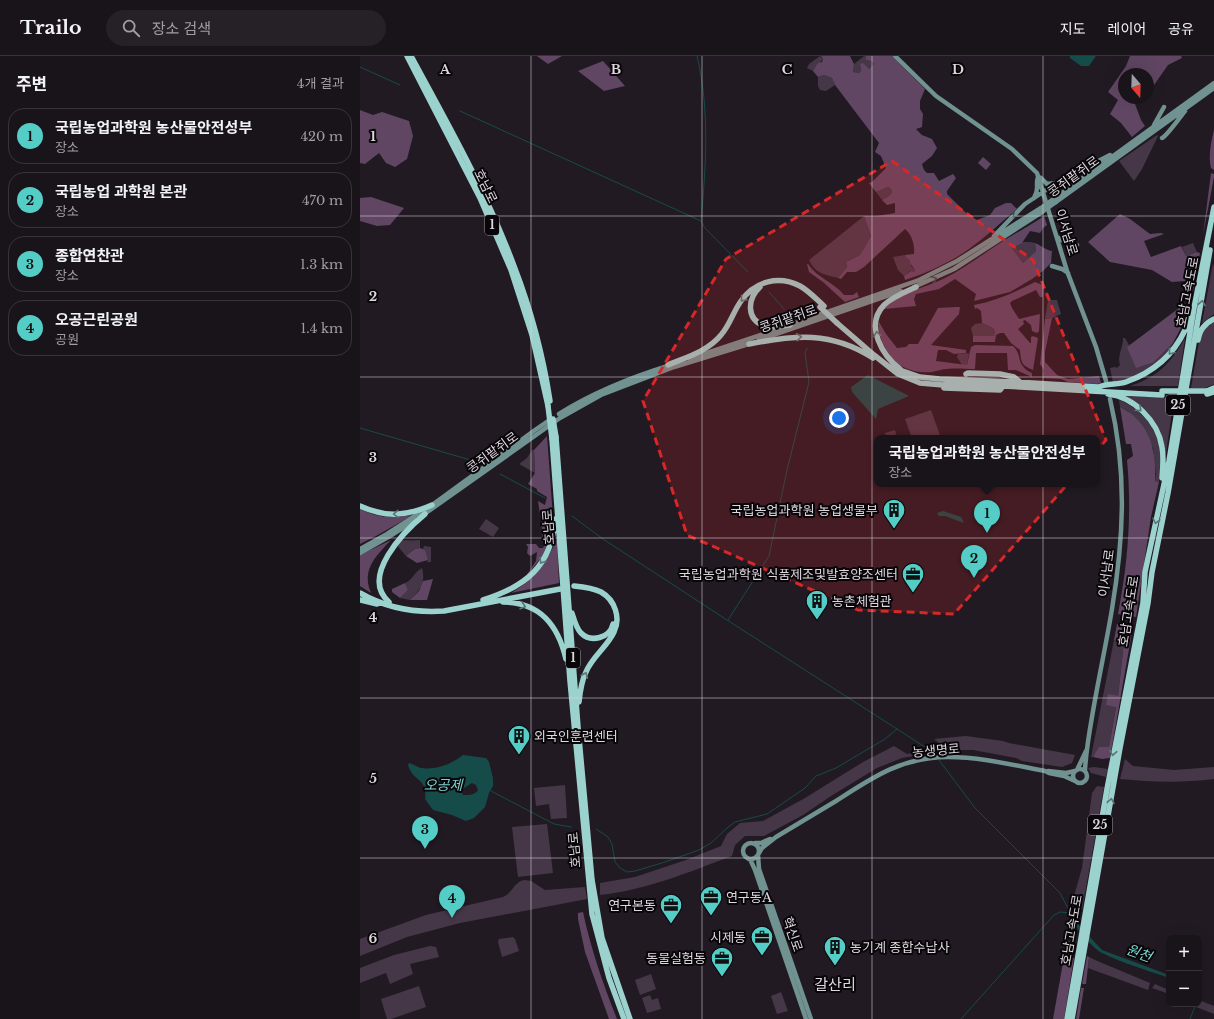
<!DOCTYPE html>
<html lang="ko">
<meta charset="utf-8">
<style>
body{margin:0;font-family:"Libre Baskerville","Noto Sans KR",serif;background:#262127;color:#f1f3f6}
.controls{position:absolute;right:12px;bottom:12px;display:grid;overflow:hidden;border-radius:8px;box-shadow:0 4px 16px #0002}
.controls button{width:36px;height:36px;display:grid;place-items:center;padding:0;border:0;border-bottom:1px solid #373339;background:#19141a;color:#f1f3f6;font:20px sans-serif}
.compass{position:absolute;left:758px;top:12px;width:36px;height:36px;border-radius:50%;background:#19141a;box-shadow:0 4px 16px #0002;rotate:161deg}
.you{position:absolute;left:479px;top:362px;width:14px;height:14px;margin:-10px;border:3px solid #fff;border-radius:50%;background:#1a73e8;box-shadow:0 0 0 6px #1a73e833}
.badge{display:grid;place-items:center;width:26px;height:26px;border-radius:50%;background:#54cdc7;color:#111;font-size:13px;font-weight:700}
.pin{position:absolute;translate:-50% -33px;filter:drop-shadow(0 1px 2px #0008)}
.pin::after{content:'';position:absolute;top:21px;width:14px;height:12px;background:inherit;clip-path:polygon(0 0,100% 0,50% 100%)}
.popup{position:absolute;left:514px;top:379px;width:226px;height:52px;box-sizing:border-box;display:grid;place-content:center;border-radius:8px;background:#19141a;filter:drop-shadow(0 1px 3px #0005);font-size:13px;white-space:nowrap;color:#9f9ea2}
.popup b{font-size:15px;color:#f1f3f6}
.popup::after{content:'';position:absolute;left:50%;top:100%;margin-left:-8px;border:8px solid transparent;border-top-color:#19141a}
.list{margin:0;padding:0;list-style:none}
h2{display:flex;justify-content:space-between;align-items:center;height:52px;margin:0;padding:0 16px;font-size:17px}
h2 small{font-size:13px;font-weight:400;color:#9f9ea2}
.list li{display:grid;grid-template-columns:26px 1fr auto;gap:12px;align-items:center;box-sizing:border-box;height:56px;margin:0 8px 8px;padding:0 8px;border:1px solid #373339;border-radius:16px}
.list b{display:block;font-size:15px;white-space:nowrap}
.list p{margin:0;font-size:13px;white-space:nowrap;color:#9f9ea2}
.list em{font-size:13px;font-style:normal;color:#9f9ea2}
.icon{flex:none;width:22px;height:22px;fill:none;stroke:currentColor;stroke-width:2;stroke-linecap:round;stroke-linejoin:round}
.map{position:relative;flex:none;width:854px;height:963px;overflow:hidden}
header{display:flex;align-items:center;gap:24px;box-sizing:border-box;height:56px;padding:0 20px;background:#19141a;border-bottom:1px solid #373339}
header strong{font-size:19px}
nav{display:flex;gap:22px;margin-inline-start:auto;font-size:14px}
.search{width:280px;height:36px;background:#262127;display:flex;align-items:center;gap:10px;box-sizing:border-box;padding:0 14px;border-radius:22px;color:#9f9ea2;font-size:15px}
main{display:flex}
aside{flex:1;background:#19141a}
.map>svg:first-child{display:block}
</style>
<header>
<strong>Trailo</strong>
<div class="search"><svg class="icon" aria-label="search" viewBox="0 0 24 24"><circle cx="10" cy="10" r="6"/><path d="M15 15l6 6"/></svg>장소 검색</div>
<nav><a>지도</a><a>레이어</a><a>공유</a></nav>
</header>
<main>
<aside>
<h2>주변<small>4개 결과</small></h2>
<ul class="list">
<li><span class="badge">1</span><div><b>국립농업과학원 농산물안전성부</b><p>장소</p></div><em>420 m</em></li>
<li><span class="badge">2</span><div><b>국립농업 과학원 본관</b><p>장소</p></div><em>470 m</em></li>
<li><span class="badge">3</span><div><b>종합연찬관</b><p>장소</p></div><em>1.3 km</em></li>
<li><span class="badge">4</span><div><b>오공근린공원</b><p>공원</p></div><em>1.4 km</em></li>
</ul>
</aside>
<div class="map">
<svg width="854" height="963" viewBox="0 0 854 963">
<rect width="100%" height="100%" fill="#211a22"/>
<path fill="#463748" d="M460,0L463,3L453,15L447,12L449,8Z
M504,0H506V4L511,5L514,8L512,12L509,13L500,8L501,15L499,17L493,16L494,8Z
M464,19L472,22L475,29L466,35L460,34L458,30V21Z
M797,79L798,80L782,113L774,125L759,105Z
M528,131L531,133L532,136L529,140L522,144L516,136Z
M504,160L511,180L500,199L486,206L487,211L478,222C463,218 456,218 449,204Z
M663,186H670L675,187L676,195L663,207L652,192Z
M833,187L837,196L826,200L822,191Z
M545,199L546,202L551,204V210L555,214L554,216L550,215L544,220L538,214L533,201Z
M853,207L854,212V258L842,267Z
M688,244H697L701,258L692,262L685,263Z
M854,266V328L845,332H831L839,286L845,273Z
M622,267L633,272L635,276L634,280H613L611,272L615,268Z
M763,282H765L769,289L768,291L794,306L813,287C802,309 778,324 753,326L750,312L755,311L757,312L760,309C757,300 763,292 763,282Z
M825,282L818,330H770C775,328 782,326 787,323C804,315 816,298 825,282Z
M609,297L607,309H602L597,301L598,298Z
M765,339L814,342L806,397C802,380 795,361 781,350C776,346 770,343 765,339Z
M759,344C782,353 800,375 801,401C802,409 800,418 799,426L795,425L796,418L793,392L768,355L760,351Z
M571,354L581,382H552L545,363Z
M535,374L537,382H527L525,377Z
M172,394H174L175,417L159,408L167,402Z
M126,463L139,472L133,481L119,473Z
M39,484C46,484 52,485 60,484V492L55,493L46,500L35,487Z
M64,490L71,491V506H67L68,504L63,493Z
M62,512C66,526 60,535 50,544L40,542L48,534L45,527C53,524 53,517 62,512Z
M754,584L764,585L758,640L746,649L756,650L749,692L734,699L733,701H731Z
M606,680L643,685L649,687L715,699L712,707L702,711L662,705L656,702L613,694H588L542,702L517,712L471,740L443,759L404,780H385L375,789L372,800C329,816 286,834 240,839V827L275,821L326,804L361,790L367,778L380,767L403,765L445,742L503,706L534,690L547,698L584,691L574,683Z
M765,703L773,710L814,714L854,711V723C822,727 792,726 760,723Z
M734,711L748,713L746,721L731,717L728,712Z
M205,729L207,762L191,763L189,748L176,750L174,732Z
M737,730L744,731L722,854L714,840L722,812L732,737Z
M187,768L193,817L158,821L152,771Z
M165,824L171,825L185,834L225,831L227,843L100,867L47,881L0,900V883L66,859L143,841C153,837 154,825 165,824Z
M153,881L155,883L159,895L142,901L138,886L139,883Z
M70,890L76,891L79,901L50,908L53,918L30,928L26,917L0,927V912L34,899Z
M729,901L735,904L790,927L788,934L728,912Z
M291,918L296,933L280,939L275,924Z
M795,928L809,934V938L792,932Z
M59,930L66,951L31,963H27L21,943Z
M421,936L428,955L417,958L411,940Z
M290,939L292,944L298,942L301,953L287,957L282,942Z
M839,944L854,950V958L836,951L837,948H839Z"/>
<path fill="#604663" d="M177,0H202L188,8Z
M461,0H490L494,8L493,16L499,17L501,15L500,8L503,7L509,13L514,8L511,5L506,4V0H532L565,33L560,45V53L563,58L562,71L556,73L562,79L572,83L577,92L572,100L562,108L564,114L567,117H574L579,125L593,118L596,122L587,135V138L606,157L617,164L630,159L635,152L646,147H651L657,153C641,166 626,181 609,193C591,206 567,217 545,224L544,220L551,215L554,216L555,214L550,207V204L546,202L545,199L554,198C555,190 552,178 545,173L504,211L496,216H487L481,223L478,222L487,211L486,206L500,199L511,180L504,160H517L535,157V147L527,149L522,144L529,140L532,136L531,133L528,131L516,136L509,127L512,126L526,112L521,100L515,96L519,87L475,29L472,22L464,19L458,21L453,15L458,7L462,6L463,3Z
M770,0H821L822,2L808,9L792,32L788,33V18H764V42H778L775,48L781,64L785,70L772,81L761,67L750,58L758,44L748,36L766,10Z
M243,5L265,30L244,35L218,15Z
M0,54L13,59L22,56L49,65L53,80L47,103L35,111L26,107L19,97L5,108L0,107Z
M854,74V114L851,112C848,100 851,86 854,74Z
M623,101L631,108L626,114L618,107Z
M851,117L854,118V121L843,179Z
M11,141L44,152L30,169L17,170L0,165V142Z
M760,158L770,163L790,178L801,177L804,178L784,185L791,201L821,190L826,200L837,196L840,197L833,234L829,235L830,226L824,225L812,226L792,214L750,206L728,186Z
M684,160L687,169L683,172L680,177L670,175L662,187L652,192L663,207L676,195L675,187C681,189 685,194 692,195L691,207L683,215L672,223L650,236L614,245L616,238L595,223L579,233L556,238L554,243L556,250L524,253C540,236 565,232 585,222C603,213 619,201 637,189C652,179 668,171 684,160Z
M447,208H448C457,222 474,226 484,239H493L497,236L499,241L485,246L463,226L449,216Z
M675,226L683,229V241H680L676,234L652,245L650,247L652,252L659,263L680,258L679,275L677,277L672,275L671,269L665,264L663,265L664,268L658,273L670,287H671V281L673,280L678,282L673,314C661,309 661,306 660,294L651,287L644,277H640L636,279L635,286H613V280H634L635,276L633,272L622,267L621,255L617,252L615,253L614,249C636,245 655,236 675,226Z
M596,251H600L599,258L571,289L606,294V297L594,298L586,294H578L576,305L607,309L611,291L615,289L653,290C663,299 655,309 672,317V321L656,314H648L647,297H616L615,313C606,313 596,312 587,313C582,313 577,315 572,316C554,318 535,311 527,295C521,285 518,277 519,266L526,278L537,292L546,291L549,288H558L578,252Z
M826,251L824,266L813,287L794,306L776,312L767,291L819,252Z
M692,262L685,296V306L697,319L708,323L739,320L741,327L737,328L708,326L701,323L683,322L684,314L680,308L685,263Z
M760,351C789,365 797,394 795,425L799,426L791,461L776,561L758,558C768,506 772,457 767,404L773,400L771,388H766Z
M187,380L193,461L191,480L188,493L164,523L176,505L177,496L170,500L167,497L168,491L166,488H176L179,492H183L185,487L182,486C183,472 180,459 178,445L185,449L187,441L177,435V433L168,428L175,417L174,394Z
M0,453C21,463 31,462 53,459L16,480L0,488Z
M197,483L199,527L151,537C176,522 185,509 197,483Z
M31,484C16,500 1,514 11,537L0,530V499Z
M60,492L65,494L68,504L57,507L46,500L55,493Z
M73,523L67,544H50L59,535L63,525Z
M45,527L48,534L40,542L32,536V533Z
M757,568L773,570L750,702L742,703L733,701L739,691H749L756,651L746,649L748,638L758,640L764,586L754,584Z
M223,856C231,893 243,928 257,963H249L225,896L218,863V857Z
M707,884L713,888L710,901L714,902L704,963H693Z
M727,900L729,901L726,928H722Z
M721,932H724L719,963H716Z"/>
<path fill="#154c49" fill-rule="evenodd" d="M710,0H736L729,10H721L710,2Z
M508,319L549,340L518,353L516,363L492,336L491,331Z
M583,455L601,461L604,467L585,460H579L577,457Z
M103,699L126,702L129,706L133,722V730L129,737L125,751L114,762L106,765L92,759L73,754L65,743C68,722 53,726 48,709L49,707C53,708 57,711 61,712C76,714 92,708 103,699ZM112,727L116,729L118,734C115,739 109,739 103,739L101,734Z
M712,859L716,866L742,894L809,919V922C787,914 762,907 742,897C733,892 711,869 712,859Z"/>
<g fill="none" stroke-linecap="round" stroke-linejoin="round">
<path stroke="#154c49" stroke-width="1" d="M337,0C350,54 346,110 341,165L344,171L388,216
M0,11L40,29
M100,55L341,165
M409,236L424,253
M0,372L114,405
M140,418L185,442
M212,460L243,483L367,564L537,673L565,691L573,699
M368,564L409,500L427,414L449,326L445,297L447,292
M579,704L615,752L700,837L712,860
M131,735L194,768L211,771
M236,773L248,781L252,788L255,806L260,812L267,816L275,815L305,806L339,794L351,787L367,772L375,766L407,758L445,732L456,720L476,712L525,683L537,673
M601,963L694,859L700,856L711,857
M830,963L836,948"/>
<path stroke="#709290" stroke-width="4.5" d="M535,0L576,40L652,93L677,117L707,215L736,291L746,325
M794,69L804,51
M802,82C807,80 820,61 825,55
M674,142C680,132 675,130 678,121L681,122L687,128L696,127L750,99
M695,142L854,27
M696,146L854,32
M634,180L665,148L695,128
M697,181C707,185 705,192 717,189
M692,210L702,213L708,217
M554,231L594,213L682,156
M399,284L541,235
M329,303L430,269L559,224L597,205L681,152
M199,358C234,336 272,321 311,309
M63,459L200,362L241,339L314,311L392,287
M0,493L27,478L72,449L175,374L191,363
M0,497L30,480L55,464
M713 720a7 7 0 1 1 14 0a7 7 0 1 1-14 0Z
M717,714L726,695
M725,714C726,696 729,678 732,661C738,625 746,589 752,553C764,481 767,415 750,343
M688,715L706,717L715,715
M383 795a8 8 0 1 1 16 0a8 8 0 1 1-16 0Z
M395,787H401L410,783
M399,797L402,792L416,781C436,769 456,757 476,745C513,721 542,701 588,701C621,701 653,709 685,715L689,717L704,720L715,725
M398,799L399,813L451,963
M390,803L395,814L446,963"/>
<path stroke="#9bd2ce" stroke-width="5.5" d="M47,0L120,142L151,214L172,279L188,350
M51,0C88,68 127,137 154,210C171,254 183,299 190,345
M400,231C387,243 386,264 405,270C413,272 422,270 430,269
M477,267L514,299L538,318L560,327L583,329L588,328L643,330L802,339
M838,284C840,274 844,268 854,263
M389,288C435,279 471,275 513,302
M308,309C327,301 348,295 361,279C370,269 373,256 381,245C395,225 419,219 440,230C449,235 456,243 464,250
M537,313L560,321L580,323L656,326L738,331
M540,313C523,300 504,270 524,249C532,241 545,236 556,231
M606,318L608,317L640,318L654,321L660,326
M583,330L584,332L640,334L643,330
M739,331C747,327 758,329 766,326C794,316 813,300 825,274C828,267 829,259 831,253
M847,335L854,332
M748,338C774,341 798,365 802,391C804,401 803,411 802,422
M847,338L854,336
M196,381L218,671L232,824L242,882L270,963
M192,383L210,625L232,858L249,922L264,963
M0,450C26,462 47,460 72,449
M214,530C224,531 233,532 241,536C255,544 261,562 254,576C247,591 232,601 226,616C221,626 220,636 219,646
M0,537C26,552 55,557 84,555L200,533
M0,544L17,548
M123,544C165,531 192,510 195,463
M29,546C0,521 43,476 65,458
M143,546C180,546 198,569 206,603
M212,557C214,563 216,572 221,577C231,587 250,582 253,568
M707,963L747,733L783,547L785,516L809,405L834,252L854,151
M712,963L760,692L788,547L792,516L808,437L850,194"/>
<path stroke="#709290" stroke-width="4.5" d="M681,152L695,142
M682,156L696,146"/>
<path stroke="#9bd2ce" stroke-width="5.5" d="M460,251L477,267
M802,335H847
M188,350L192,383
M193,363L196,381"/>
</g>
<defs><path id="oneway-chevron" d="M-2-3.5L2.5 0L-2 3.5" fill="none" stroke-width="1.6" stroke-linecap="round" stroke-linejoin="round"/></defs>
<g stroke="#3c4c4c">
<use href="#oneway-chevron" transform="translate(655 159) rotate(134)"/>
<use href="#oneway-chevron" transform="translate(574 223) rotate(-24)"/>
</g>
<g stroke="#597675">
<use href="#oneway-chevron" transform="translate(383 243) rotate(129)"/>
<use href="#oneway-chevron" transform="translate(842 247) rotate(-79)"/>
<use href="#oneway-chevron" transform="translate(517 278) rotate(-100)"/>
<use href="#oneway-chevron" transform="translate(439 281) rotate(-5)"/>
<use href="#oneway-chevron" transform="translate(811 296) rotate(128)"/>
<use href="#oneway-chevron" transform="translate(779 353) rotate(42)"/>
<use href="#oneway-chevron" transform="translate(36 458) rotate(176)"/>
<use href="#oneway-chevron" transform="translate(796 465) rotate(103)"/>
<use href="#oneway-chevron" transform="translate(182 505) rotate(122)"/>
<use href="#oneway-chevron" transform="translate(163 550) rotate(17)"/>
<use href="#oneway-chevron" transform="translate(225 619) rotate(-67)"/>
<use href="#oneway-chevron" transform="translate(753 697) rotate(101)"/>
<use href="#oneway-chevron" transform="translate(751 745) rotate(-80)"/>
</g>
<path fill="#d62828" fill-opacity="0.2" stroke="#d62828" stroke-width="3" stroke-dasharray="8 5" stroke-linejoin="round" d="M532,105L673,204L746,384L594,558L498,554L327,479L283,345L366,203Z"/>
<path fill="none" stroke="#ded8de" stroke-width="1" stroke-opacity="0.55" d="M171,0V963M342,0V963M512,0V963M683,0V963M0,160H854M0,321H854M0,482H854M0,642H854M0,802H854"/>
<defs>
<g id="building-pin" transform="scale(1.15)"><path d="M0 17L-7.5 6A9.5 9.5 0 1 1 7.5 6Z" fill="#54cdc7" stroke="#090609"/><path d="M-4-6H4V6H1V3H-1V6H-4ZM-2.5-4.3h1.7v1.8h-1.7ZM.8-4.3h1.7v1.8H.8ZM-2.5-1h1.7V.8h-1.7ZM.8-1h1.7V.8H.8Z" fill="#111"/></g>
<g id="office-pin" transform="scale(1.15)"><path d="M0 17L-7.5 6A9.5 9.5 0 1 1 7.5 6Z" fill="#54cdc7" stroke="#090609"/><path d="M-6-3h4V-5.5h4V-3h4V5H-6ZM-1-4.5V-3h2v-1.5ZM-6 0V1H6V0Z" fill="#111"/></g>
</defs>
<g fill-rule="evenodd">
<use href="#building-pin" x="534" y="454"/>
<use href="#office-pin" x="553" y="518"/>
<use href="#building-pin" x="457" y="545"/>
<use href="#building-pin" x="159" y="680"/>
<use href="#office-pin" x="351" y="841"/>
<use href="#office-pin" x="311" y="849"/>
<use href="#office-pin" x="402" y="881"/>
<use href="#building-pin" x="475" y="891"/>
<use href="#office-pin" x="362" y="902"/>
</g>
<g text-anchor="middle" stroke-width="4" stroke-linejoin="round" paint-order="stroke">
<g fill="#090609" stroke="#9e999e" stroke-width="1">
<rect x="125" y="159" width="14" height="20" rx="3"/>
<rect x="806" y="339" width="24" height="20" rx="3"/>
<rect x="206" y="592" width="14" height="20" rx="3"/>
<rect x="728" y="759" width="24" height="20" rx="3"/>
</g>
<g font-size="12" font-weight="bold" fill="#ded8de">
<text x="132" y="173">1</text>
<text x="818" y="353">25</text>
<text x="213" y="606">1</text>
<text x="740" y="773">25</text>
</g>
<g font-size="13" fill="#ded8de" stroke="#090609">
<text transform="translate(713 120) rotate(-36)" y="5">콩쥐팥쥐로</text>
<text transform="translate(126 130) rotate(64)" y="5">호남로</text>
<text transform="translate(707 176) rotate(73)" y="5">이서남로</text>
<text transform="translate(827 236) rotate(-79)" y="5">호남고속도로</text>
<text transform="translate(428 262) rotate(-19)" y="5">콩쥐팥쥐로</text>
<text transform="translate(132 396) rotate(-36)" y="5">콩쥐팥쥐로</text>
<text transform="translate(188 471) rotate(-94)" y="5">호남로</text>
<text transform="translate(746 517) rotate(-82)" y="5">이서남로</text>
<text transform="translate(768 555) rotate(-81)" y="5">호남고속도로</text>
<text transform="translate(576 694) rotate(-5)" y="5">농생명로</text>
<text transform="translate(214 794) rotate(-95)" y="5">호남로</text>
<text transform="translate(711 874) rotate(-80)" y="5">호남고속도로</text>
<text transform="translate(433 878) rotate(71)" y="5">혁신로</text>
</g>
<g font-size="13" fill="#ded8de" stroke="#090609" text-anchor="end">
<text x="518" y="459">국립농업과학원 농업생물부</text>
<text x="538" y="523">국립농업과학원 식품제조및발효양조센터</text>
<text x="472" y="550" text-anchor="start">농촌체험관</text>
<text x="174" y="685" text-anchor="start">외국인훈련센터</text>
<text x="366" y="846" text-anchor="start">연구동A</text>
<text x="296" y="854">연구본동</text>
<text x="386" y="886">시제동</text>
<text x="490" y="896" text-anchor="start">농기계 종합수납사</text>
<text x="346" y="907">동물실험동</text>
</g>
<g font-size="14" font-style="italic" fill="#7bd4cf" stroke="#090609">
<text x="83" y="734">오공제</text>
<text transform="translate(779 897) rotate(20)" y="5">원천</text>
</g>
<g font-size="15" fill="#ded8de" stroke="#090609">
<text x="475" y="934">갈산리</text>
</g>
</g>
<g font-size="13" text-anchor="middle" font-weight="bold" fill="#ded8de" stroke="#090609" stroke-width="4" stroke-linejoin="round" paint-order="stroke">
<text x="85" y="18">A</text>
<text x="256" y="18">B</text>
<text x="427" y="18">C</text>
<text x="598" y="18">D</text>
<text x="13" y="85">1</text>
<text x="13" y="245">2</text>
<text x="13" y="406">3</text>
<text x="13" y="566">4</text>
<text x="13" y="727">5</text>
<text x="13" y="887">6</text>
</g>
</svg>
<div class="controls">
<button>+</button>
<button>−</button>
</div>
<svg class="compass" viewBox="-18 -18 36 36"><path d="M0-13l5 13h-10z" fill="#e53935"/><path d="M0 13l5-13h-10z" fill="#9f9ea2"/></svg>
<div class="you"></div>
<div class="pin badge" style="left:627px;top:477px">1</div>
<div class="popup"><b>국립농업과학원 농산물안전성부</b>장소</div>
<div class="pin badge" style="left:614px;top:522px">2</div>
<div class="pin badge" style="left:65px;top:793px">3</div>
<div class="pin badge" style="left:92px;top:862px">4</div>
</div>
</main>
